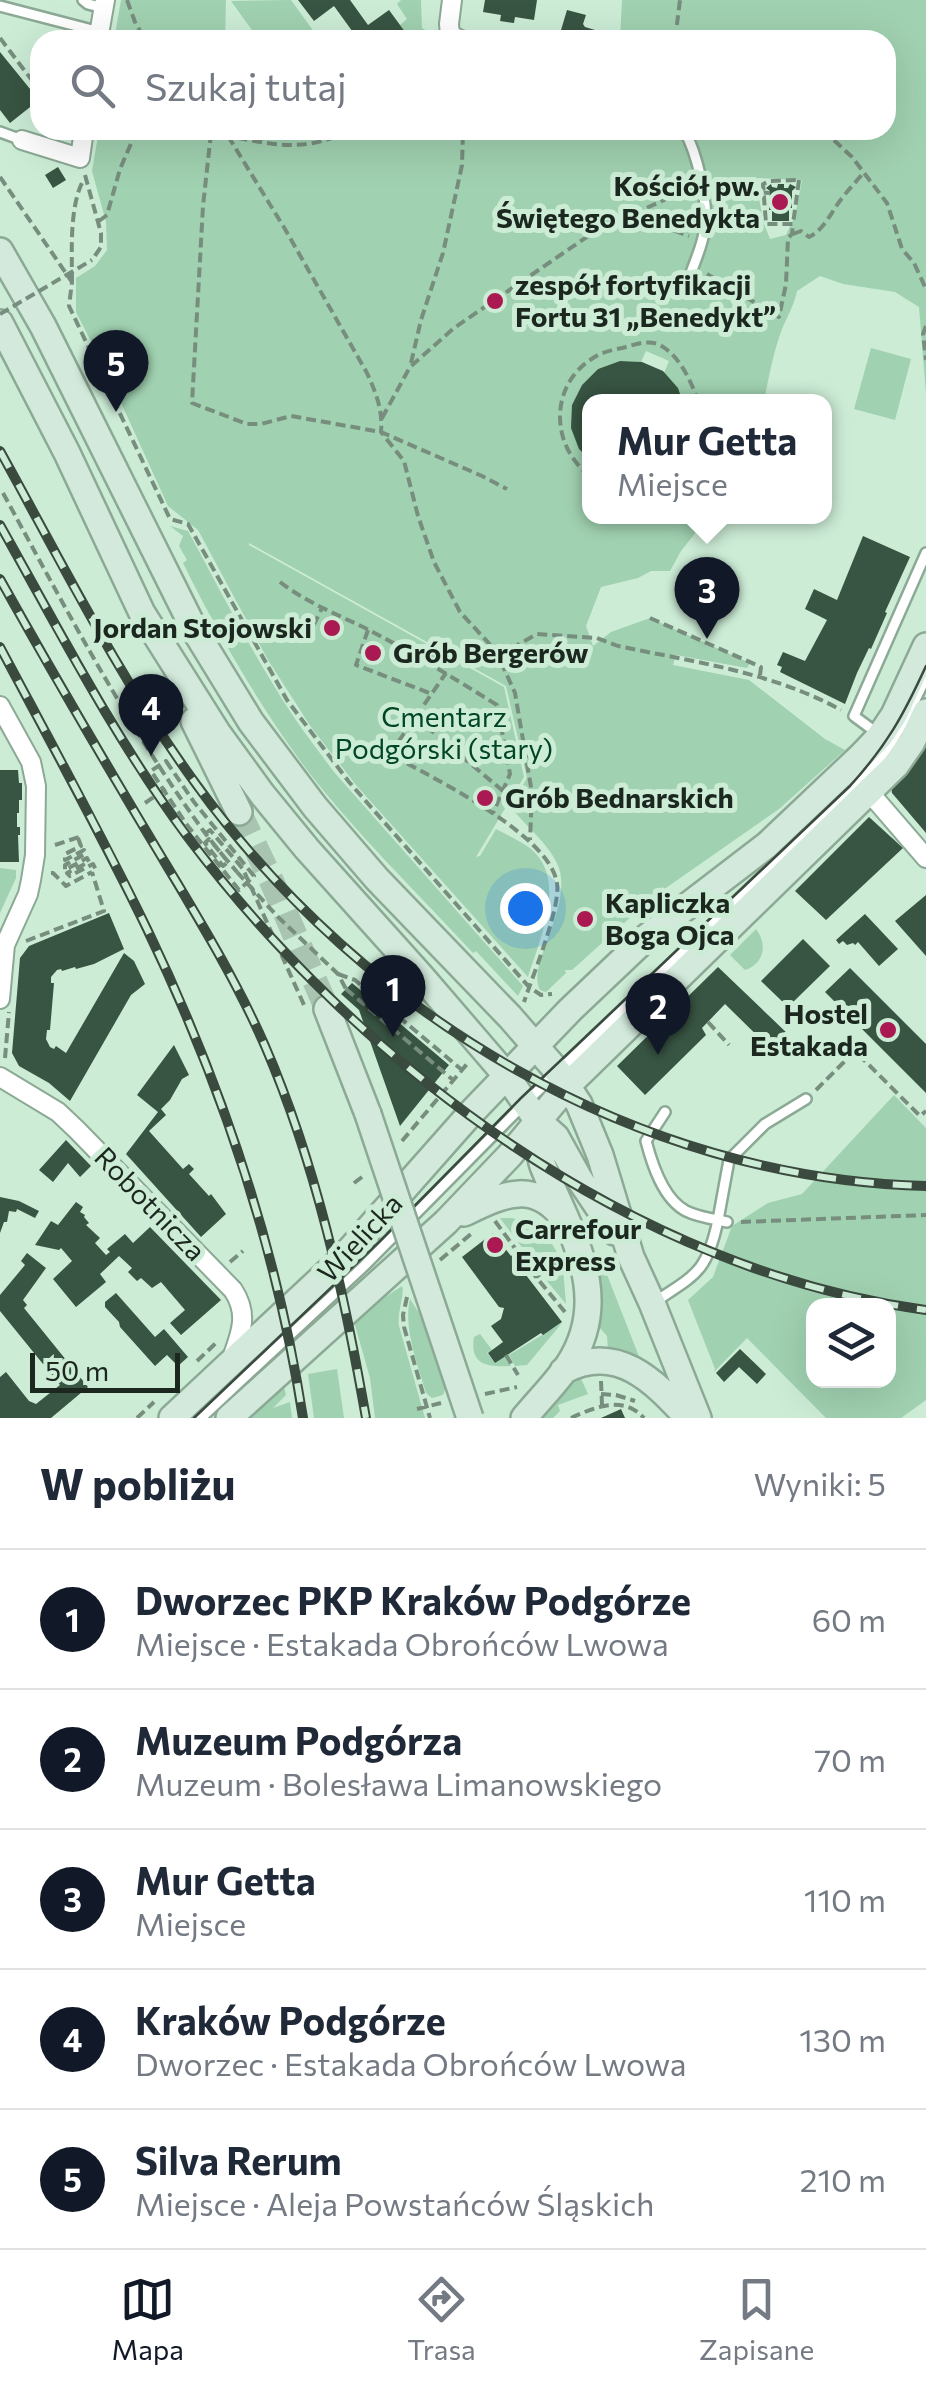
<!DOCTYPE html>
<html lang="pl">
<meta charset="utf-8">
<style>
body{margin:0;font-family:Commissioner,sans-serif;background:#f6f6f7;color:#1f2937}
.controls{position:absolute;right:30px;bottom:30px;display:grid;overflow:hidden;border-radius:20px;box-shadow:0 10px 40px #0002}
.controls button{width:90px;height:90px;display:grid;place-items:center;padding:0;border:0;border-bottom:2px solid #e0e1e3;background:#fff;color:#1f2937;font:50px sans-serif}
.scale{position:absolute;left:30px;bottom:25px;width:150px;box-sizing:border-box;padding-left:10px;border:5px solid #1b271f;border-top:0;font-size:28px;line-height:35px;white-space:nowrap;color:#1b271f;-webkit-text-stroke:8px #ccecd6;paint-order:stroke}
.you{position:absolute;left:525px;top:908px;width:35px;height:35px;margin:-25px;border:8px solid #fff;border-radius:50%;background:#1a73e8;box-shadow:0 0 0 15px #1a73e833}
.badge{display:grid;place-items:center;width:65px;height:65px;border-radius:50%;background:#111827;color:#fff;font-size:32px;font-weight:700}
.pin{position:absolute;translate:-50% -82px;filter:drop-shadow(0 2px 5px #0008)}
.pin::after{content:'';position:absolute;top:52px;width:35px;height:30px;background:inherit;clip-path:polygon(0 0,100% 0,50% 100%)}
.popup{position:absolute;left:582px;top:394px;width:250px;height:130px;box-sizing:border-box;display:grid;place-content:center;border-radius:20px;background:#fff;filter:drop-shadow(0 2px 8px #0005);font-size:32px;white-space:nowrap;color:#747a83}
.popup b{font-size:38px;color:#1f2937}
.popup::after{content:'';position:absolute;left:50%;top:100%;margin-left:-20px;border:20px solid transparent;border-top-color:#fff}
.list{margin:0;padding:0;list-style:none}
h2{display:flex;justify-content:space-between;align-items:center;height:130px;margin:0;padding:0 40px;font-size:42px}
h2 small{font-size:32px;font-weight:400;color:#747a83}
.list li{display:grid;grid-template-columns:65px 1fr auto;gap:30px;align-items:center;box-sizing:border-box;height:140px;padding:0 40px;border-top:2px solid #e0e1e3}
.list b{display:block;font-size:38px;white-space:nowrap}
.list p{margin:0;font-size:32px;white-space:nowrap;color:#747a83}
.list em{font-size:32px;font-style:normal;color:#747a83}
.icon{flex:none;width:55px;height:55px;fill:none;stroke:currentColor;stroke-width:2;stroke-linecap:round;stroke-linejoin:round}
.map{position:relative;flex:none;width:926px;height:1418px;overflow:hidden}
.search{position:absolute;background:#fff;box-shadow:0 10px 40px #0002;left:30px;right:30px;top:30px;height:110px;display:flex;align-items:center;gap:25px;box-sizing:border-box;padding:0 35px;border-radius:30px;color:#747a83;font-size:38px}
.sheet{height:830px;background:#fff}
nav{display:flex;justify-content:space-around;align-items:center;box-sizing:border-box;height:140px;border-top:2px solid #e0e1e3;background:#fff;font-size:28px;color:#747a83}
nav a{display:grid;justify-items:center;gap:5px}
nav .on{color:#111827}
.map>svg:first-child{display:block}
</style>
<div class="map">
<svg width="926" height="1418" viewBox="0 0 926 1418">
<rect width="100%" height="100%" fill="#ccecd6"/>
<path fill="#a0d1b0" fill-rule="evenodd" d="M121,0H226L225,40H114Z
M291,0L320,40H259L231,1Z
M401,0H421L422,28L429,32L446,34L451,40H411L400,25L407,19L397,4Z
M622,0H926V394L919,307L895,292L843,284L820,276L797,291C794,305 788,315 782,329C773,353 769,377 764,401H683L678,388L664,373L669,361L646,351L641,362L620,361L598,369L582,385L572,405L579,449L589,460L590,516L708,517L681,551L670,571H651L638,578L601,587L586,626L593,646L611,632L650,618L750,663L747,668L676,655L673,665L749,680L825,739L845,750L779,809L653,897L572,970H565L566,973L546,992L540,990C526,965 572,909 559,868C550,844 525,826 510,806L527,778L506,686L249,543V545L504,687L524,777L476,857L480,856L496,829C507,835 521,841 531,849C568,880 539,941 528,977L356,785L311,727L268,660L198,530L168,506L113,385L76,312V278L95,266L107,250L106,222L92,171L99,130H225L282,137L292,130H886V40H620ZM758,178L802,180L795,216L786,235L770,239L764,224L759,198H750L749,187L758,186Z
M871,348L911,359L895,420L854,409Z
M170,526L188,531C217,584 244,638 276,689C293,718 314,745 334,772L523,986L518,996L476,951L473,953C416,891 355,833 304,766C257,702 218,634 183,563L187,560L179,546L183,536Z
M0,868L16,870V878L0,913Z
M756,929C768,944 764,964 745,970L730,955Z
M894,1095L926,1128V1400L901,1418H826L747,1338L714,1372L715,1369L688,1300L713,1277L732,1226L768,1203L802,1194ZM814,1306H888V1380H814Z
M500,1218C530,1217 544,1228 558,1254L555,1260L539,1270Z
M604,1267L640,1359L608,1350L607,1336L598,1326L601,1301L598,1269Z
M559,1268L563,1269L566,1304L547,1281V1276Z
M402,1286C405,1293 397,1313 399,1326L425,1418H375L370,1378L353,1318Z
M410,1299L426,1324L446,1387L443,1395L432,1398L426,1393C418,1365 403,1329 410,1299Z
M562,1323L527,1365L515,1366L509,1355Z
M480,1334L492,1350L487,1353L495,1363L505,1356L511,1366C489,1367 469,1366 474,1337Z
M337,1369L344,1418H314L308,1374Z
M579,1374L588,1394L558,1405L560,1411L553,1418H538Z
M283,1383L286,1395L273,1408L290,1402L292,1418H246Z"/>
<path fill="#385442" d="M298,0H350L368,25L389,10L411,40H348L355,35L334,6L314,21Z
M485,0H537L534,20L515,17L514,23L500,21L501,15L483,12Z
M567,10L586,15L583,24L585,27L605,33L607,40H558Z
M0,52L39,100L10,123L0,110Z
M58,167L66,180L53,188L45,175Z
M771,184L772,187L777,188L778,184H784V188H788L790,184L796,187L792,191V208H789V221H772V210H769L770,191L766,188Z
M620,361L642,362L663,371L678,388L683,402H590V460L579,449L571,428L572,405L582,385L598,369Z
M863,536L910,557L885,612L887,613L871,649L869,648L857,673L845,704L780,672L782,667L777,665L783,652L805,661L827,620L805,609L814,589L837,600Z
M926,741V833L892,793L891,786Z
M0,770H18L19,783H22V800H19V813H17V827H20V835H18L19,862H0Z
M869,817L903,848L826,920L795,891Z
M926,895V956L895,921Z
M109,913L124,949L94,964L76,969L75,967L62,971L61,969L57,970L51,977V983H54L50,1030H47L46,1039L50,1047L54,1049L56,1046L66,1053L124,953L134,961L145,984L131,995L70,1101L49,1083L19,1066L12,1053L20,958L29,946Z
M865,914L898,949L879,966L858,942L855,945L853,943L847,945L843,941L839,944L836,940Z
M803,939L830,966L788,1007L761,981Z
M718,967L790,1036L774,1050L778,1056L725,1004L702,1028L706,1035L645,1095L617,1066Z
M850,968L926,1044V1093L825,992Z
M352,983L449,1065L400,1126L359,1010L341,994Z
M174,1045L189,1075L182,1079L170,1100L161,1109L166,1115L149,1131L183,1169L189,1164L194,1169L189,1174L209,1196L211,1194L226,1214L201,1237L126,1154L158,1112L137,1095Z
M66,1140L91,1166L80,1177L68,1163L53,1182L39,1170Z
M0,1197L19,1201L39,1211L35,1218L17,1209L16,1212L9,1211L7,1222H4L0,1233Z
M76,1202L83,1207L80,1212L85,1215L84,1217L89,1223L86,1225L100,1238L95,1243L106,1255L110,1252L107,1249L125,1234L133,1243L150,1227L221,1300L181,1335L170,1323L185,1310L161,1282L152,1288L141,1278L137,1281L128,1272L132,1268L119,1256L100,1274L106,1282L76,1307L53,1279L72,1261L61,1248L59,1250L35,1245L51,1221L58,1225Z
M493,1233L511,1256L517,1252L521,1258L516,1262L562,1322L543,1335L541,1333L495,1363L488,1353L503,1342L491,1326L501,1319L504,1308L499,1307L462,1257Z
M27,1253L46,1268L23,1300L27,1305L24,1308L88,1387L51,1418H0V1377L6,1372L29,1401L36,1404L60,1385L0,1311V1295L25,1265L21,1261Z
M116,1293L155,1337L164,1329L188,1357L178,1366L167,1355L155,1366L120,1327L119,1322L105,1307V1302Z
M740,1349L766,1374L757,1384L739,1367L724,1382L716,1373Z
M621,1409L625,1418H601Z"/>
<g fill="none" stroke-linecap="round" stroke-linejoin="round">
<path stroke="#a9c5b1" stroke-width="25" stroke-dasharray="25 12" stroke-linecap="butt" d="M239,812L272,882L327,1009"/>
<g stroke="#8ba994" stroke-width="14">
<path id="lane" d="M83,0L88,4L103,8
M0,6L100,32
M684,130C697,153 708,199 705,226C704,242 696,258 691,273
M0,132L22,140
M877,733L854,716L926,553
M727,1222L718,1220L729,1160L765,1124L806,1099
M653,1303C695,1275 707,1273 718,1220C707,1218 696,1216 686,1211C663,1199 652,1164 646,1141L665,1112
M201,1418L364,1266L525,1103L857,786C891,749 905,722 926,677"/>
</g>
<g stroke="#8ba994" stroke-width="22">
<path id="street" d="M452,0L449,24L450,35L461,40
M98,40L105,0
M22,140L80,158L84,130
M0,706L31,762L36,786L35,855L31,880L28,894L5,945L0,999
M869,792L926,858
M0,1077L58,1112L77,1130L233,1290C249,1314 241,1333 232,1358"/>
</g>
<g stroke="#8ba994" stroke-width="30">
<path id="secondary" d="M0,251L43,326L194,629L251,722L315,807L377,879L510,1017L558,1072L579,1104L600,1155L631,1257L652,1303L698,1418
M0,323L67,453L142,613L217,732L262,794L307,849L421,976L506,1075L537,1120L556,1137L580,1180L615,1232
M194,721L239,812
M327,1009L368,1114
M464,1213C502,1195 534,1178 565,1220
M563,1371C617,1342 654,1381 688,1418
M172,1418L341,1260L471,1113L570,1010L647,937L767,845L861,756L880,736L894,715L926,646
M229,1418L446,1222L510,1155L568,1085L896,765L912,742L926,712
M524,1418C538,1401 556,1383 569,1364C614,1294 569,1232 543,1166C538,1152 539,1135 537,1120"/>
</g>
<path stroke="#778d7e" stroke-width="4" stroke-dasharray="10 5" stroke-linecap="butt" d="M127,0L135,22L145,40
M0,38L40,91
M675,40L680,0
M210,130L211,133C266,142 298,156 351,130
M823,130L852,157L887,203L902,249L914,263L926,289
M211,133L203,206L192,403L247,424H261L291,416L381,432L482,476L507,489
M228,136L285,229L367,373C376,393 383,410 381,432L404,461L418,516L434,562L460,612L496,651L515,693L532,793L530,840
M85,175L101,233V247L92,260
M0,177L72,282L69,306L170,519L188,524L287,700L349,782L529,987L541,995L552,994
M799,180L793,224H766L763,184L770,181Z
M716,186L750,192L770,193
M632,215L689,236
M99,221L107,215L120,169L137,130
M793,234L801,231L809,237C825,229 831,212 842,198C849,189 857,181 864,172
M707,274L779,317L786,284L788,238L792,234L793,224
M72,282C72,252 69,205 84,179
M926,326L923,334L926,360
M411,363L421,320L443,253L462,165L463,130
M382,418L410,367L454,328L594,232L688,189
M590,476C550,446 549,385 593,358C602,352 612,350 622,348C634,345 647,339 660,345C679,355 692,382 698,402
M3,493C66,609 127,726 205,833L228,862L223,866L205,843L209,839L237,872
M280,582C307,603 339,615 369,630C413,653 455,679 497,705L510,774L493,813
M650,618L761,667L760,675
M368,630L356,665L432,694
M307,639L322,608
M498,656L537,634L597,638L618,646C694,662 772,672 841,710
M415,717L503,791
M427,727L500,719
M381,749C424,774 549,832 557,883C561,907 533,975 524,1002
M390,754L446,673
M145,803L170,786
M206,833L210,830L243,869L304,1005
M78,838L81,846L65,854V860L84,850L85,854L65,865V870L87,858L89,862L67,873L70,876L93,864L96,870
M55,845L82,836
M51,873H53L66,886L92,872
M26,941L104,911L92,872
M338,974L355,980L462,1070
M346,989L453,1080
M708,1022L729,1045
M5,1058L9,1012
M816,1090L855,1051L920,1116L926,1111
M402,1141L467,1064
M354,1183L366,1174
M495,1221L536,1277L565,1312
M741,1222L926,1215
M440,1260L471,1234
M230,1262L243,1251
M536,1277L561,1260
M407,1297L403,1315L404,1327L430,1418
M506,1355L518,1375
M197,1361L216,1343
M601,1381L602,1405
M485,1394L517,1387
M601,1394L616,1395L635,1401
M417,1409L441,1403
M137,1418L154,1402
M571,1418C595,1407 623,1395 644,1418"/>
<use href="#lane" stroke="#fff" stroke-width="9"/>
<use href="#street" stroke="#fff" stroke-width="18"/>
<use href="#secondary" stroke="#d2e9db" stroke-width="25"/>
<path stroke="#3a4a3f" stroke-width="2.5" d="M194,1418L379,1242L521,1098L850,786C887,745 903,716 926,666"/>
<g stroke="#3a4a3f" stroke-width="10">
<path id="rail" d="M0,451C62,563 120,680 196,784C364,1016 637,1179 926,1186
M0,525C59,630 115,739 187,836C360,1067 634,1271 926,1310
M0,579C49,667 100,754 152,841C192,908 234,975 265,1046C316,1164 344,1292 366,1418
M0,647C50,741 101,834 147,929C221,1083 277,1249 303,1418"/>
</g>
<use href="#rail" stroke="#ccecd6" stroke-width="6" stroke-dasharray="19" stroke-linecap="butt"/>
<g stroke="#8ba994" stroke-width="30" stroke-linecap="butt">
<path id="secondary-bridge" d="M368,1114L470,1418"/>
</g>
<path stroke="#778d7e" stroke-width="4" stroke-dasharray="10 5" stroke-linecap="butt" d="M0,314L92,260
M166,761L194,802L254,876L239,890L187,825L151,771Z
M237,872L277,916L338,974L346,989"/>
<use href="#secondary-bridge" stroke="#d2e9db" stroke-width="25"/>
</g>
<g fill="#aa1951" stroke="#ccecd6" stroke-width="4">
<circle cx="780" cy="202" r="10"/>
<circle cx="495" cy="301" r="10"/>
<circle cx="332" cy="628" r="10"/>
<circle cx="373" cy="653" r="10"/>
<circle cx="485" cy="798" r="10"/>
<circle cx="585" cy="919" r="10"/>
<circle cx="888" cy="1030" r="10"/>
<circle cx="495" cy="1245" r="10"/>
</g>
<g text-anchor="middle" stroke-width="10" stroke-linejoin="round" paint-order="stroke">
<g font-size="28" font-weight="bold" fill="#1b271f" stroke="#ccecd6" text-anchor="start">
<text x="760" y="196" text-anchor="end">Kościół pw.<tspan x="760" dy="32">Świętego Benedykta</tspan></text>
<text x="515" y="295">zespół fortyfikacji<tspan x="515" dy="32">Fortu 31 „Benedykt”</tspan></text>
<text x="312" y="638" text-anchor="end">Jordan Stojowski</text>
<text x="393" y="663">Grób Bergerów</text>
<text x="505" y="808">Grób Bednarskich</text>
<text x="605" y="913">Kapliczka<tspan x="605" dy="32">Boga Ojca</tspan></text>
<text x="868" y="1024" text-anchor="end">Hostel<tspan x="868" dy="32">Estakada</tspan></text>
<text x="515" y="1239">Carrefour<tspan x="515" dy="32">Express</tspan></text>
</g>
<g font-size="28" fill="#004525" stroke="#ccecd6">
<text x="444" y="727">Cmentarz<tspan x="444" dy="32">Podgórski (stary)</tspan></text>
</g>
<g font-size="28" fill="#1b271f" stroke="#ccecd6">
<text transform="translate(150 1204) rotate(46)" y="10">Robotnicza</text>
<text transform="translate(360 1238) rotate(-47)" y="10">Wielicka</text>
</g>
</g>
</svg>
<div class="controls">
<button><svg class="icon" aria-label="layers" viewBox="0 0 24 24"><path d="M12 4l9 5-9 5-9-5zM3 14l9 5 9-5"/></svg></button>
</div>
<div class="scale">50 m</div>
<div class="you"></div>
<div class="pin badge" style="left:393px;top:1037px">1</div>
<div class="pin badge" style="left:658px;top:1055px">2</div>
<div class="pin badge" style="left:707px;top:639px">3</div>
<div class="popup"><b>Mur Getta</b>Miejsce</div>
<div class="pin badge" style="left:151px;top:756px">4</div>
<div class="pin badge" style="left:116px;top:412px">5</div>
<div class="search"><svg class="icon" aria-label="search" viewBox="0 0 24 24"><circle cx="10" cy="10" r="6"/><path d="M15 15l6 6"/></svg>Szukaj tutaj</div>
</div>
<section class="sheet">
<h2>W pobliżu<small>Wyniki: 5</small></h2>
<ul class="list">
<li><span class="badge">1</span><div><b>Dworzec PKP Kraków Podgórze</b><p>Miejsce · Estakada Obrońców Lwowa</p></div><em>60 m</em></li>
<li><span class="badge">2</span><div><b>Muzeum Podgórza</b><p>Muzeum · Bolesława Limanowskiego</p></div><em>70 m</em></li>
<li><span class="badge">3</span><div><b>Mur Getta</b><p>Miejsce</p></div><em>110 m</em></li>
<li><span class="badge">4</span><div><b>Kraków Podgórze</b><p>Dworzec · Estakada Obrońców Lwowa</p></div><em>130 m</em></li>
<li><span class="badge">5</span><div><b>Silva Rerum</b><p>Miejsce · Aleja Powstańców Śląskich</p></div><em>210 m</em></li>
</ul>
</section>
<nav>
<a class="on"><svg class="icon" aria-label="map" viewBox="0 0 24 24"><path d="M3 6l6-2 6 2 6-2v14l-6 2-6-2-6 2zM9 4v14M15 6v14"/></svg>Mapa</a>
<a><svg class="icon" aria-label="directions" viewBox="0 0 24 24"><path d="M12 3l9 9-9 9-9-9zM9 14v-3h6M13 9l2 2-2 2"/></svg>Trasa</a>
<a><svg class="icon" aria-label="saved" viewBox="0 0 24 24"><path d="M7 4h10v16l-5-4-5 4z"/></svg>Zapisane</a>
</nav>
